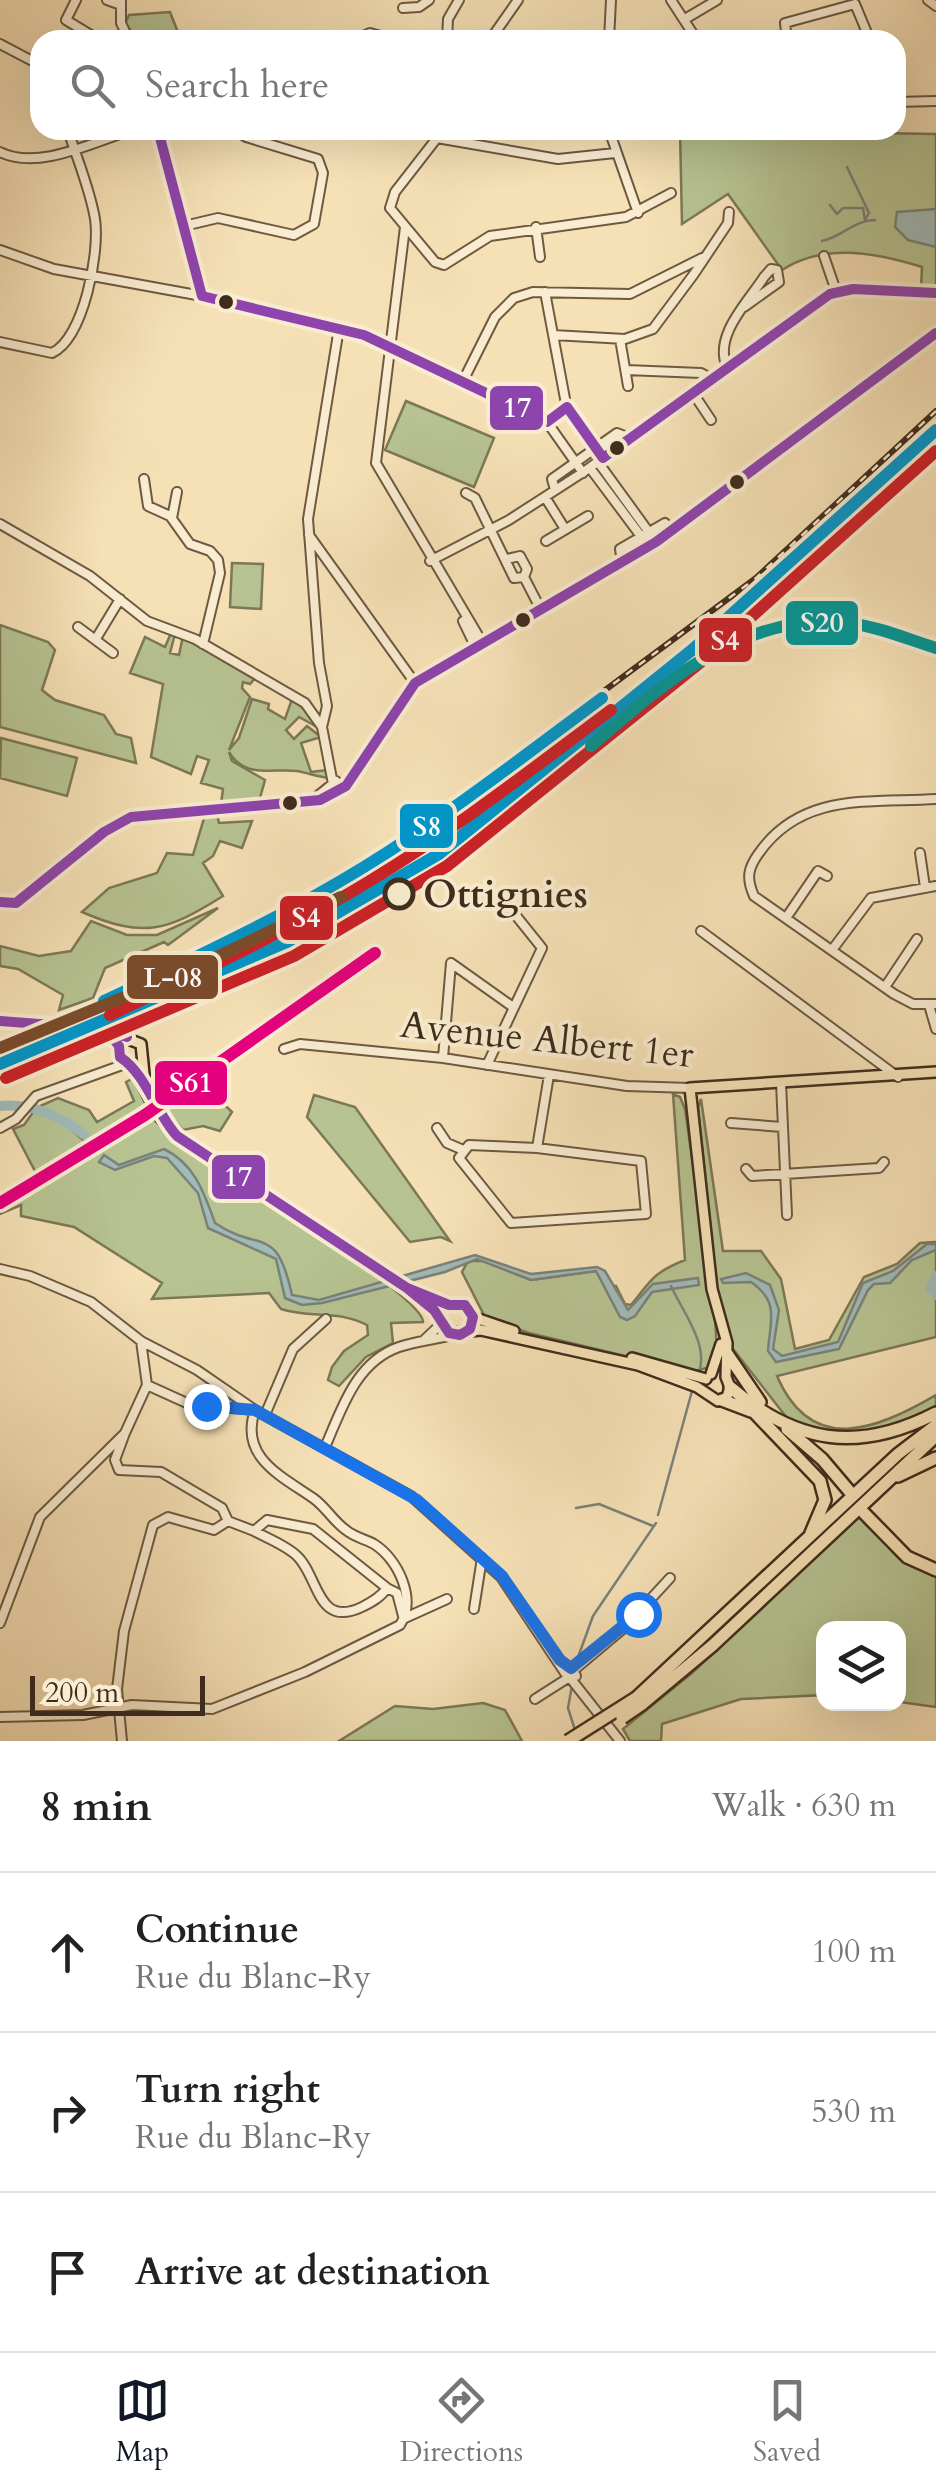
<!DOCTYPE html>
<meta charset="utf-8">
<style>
body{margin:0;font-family:Cardo,serif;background:#f6f6f6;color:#222}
.controls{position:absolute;right:30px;bottom:30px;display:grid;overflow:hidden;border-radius:20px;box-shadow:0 10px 40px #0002}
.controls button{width:90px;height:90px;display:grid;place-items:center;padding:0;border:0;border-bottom:2px solid #e0e0e0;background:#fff;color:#222;font:50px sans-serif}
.scale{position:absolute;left:30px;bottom:25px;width:175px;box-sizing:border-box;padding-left:10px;border:5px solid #402c1c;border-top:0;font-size:28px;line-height:35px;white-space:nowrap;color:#402c1c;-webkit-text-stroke:8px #f9ecd0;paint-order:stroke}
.stop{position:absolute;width:30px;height:30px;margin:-22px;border:8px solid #1a73e8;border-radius:50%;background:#fff}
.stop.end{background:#1a73e8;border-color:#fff;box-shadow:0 2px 10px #0008}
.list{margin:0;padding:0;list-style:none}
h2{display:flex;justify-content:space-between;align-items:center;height:130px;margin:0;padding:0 40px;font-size:42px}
h2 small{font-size:32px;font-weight:400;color:#767676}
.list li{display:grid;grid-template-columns:65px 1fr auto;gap:30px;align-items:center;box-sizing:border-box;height:160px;padding:0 40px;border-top:2px solid #e0e0e0}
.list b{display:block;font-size:38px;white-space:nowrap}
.list p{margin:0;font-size:32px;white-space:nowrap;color:#767676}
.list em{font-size:32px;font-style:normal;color:#767676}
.icon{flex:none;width:55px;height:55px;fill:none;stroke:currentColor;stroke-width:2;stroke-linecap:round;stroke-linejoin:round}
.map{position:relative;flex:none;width:936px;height:1741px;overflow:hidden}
.search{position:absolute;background:#fff;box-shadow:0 10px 40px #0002;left:30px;right:30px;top:30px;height:110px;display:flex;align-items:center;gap:25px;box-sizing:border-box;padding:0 35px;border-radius:30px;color:#767676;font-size:38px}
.sheet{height:610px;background:#fff}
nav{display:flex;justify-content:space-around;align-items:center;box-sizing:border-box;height:140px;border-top:2px solid #e0e0e0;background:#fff;font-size:28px;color:#767676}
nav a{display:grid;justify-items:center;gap:5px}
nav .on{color:#111827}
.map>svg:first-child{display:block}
</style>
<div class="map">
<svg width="936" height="1741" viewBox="0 0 936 1741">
<rect width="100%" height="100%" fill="#f6e1b6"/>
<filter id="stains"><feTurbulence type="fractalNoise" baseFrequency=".002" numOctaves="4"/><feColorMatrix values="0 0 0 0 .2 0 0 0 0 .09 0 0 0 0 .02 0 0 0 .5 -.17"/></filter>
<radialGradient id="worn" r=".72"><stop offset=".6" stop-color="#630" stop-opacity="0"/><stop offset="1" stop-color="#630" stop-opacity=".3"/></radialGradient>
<path fill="#b7c492" stroke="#7c7857" stroke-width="2.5" d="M170,12L181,40H138L125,24L129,15Z
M680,130L936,134V288L921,287L922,267C874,252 824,243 782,270L728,194L682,224Z
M406,401L494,438L474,487L385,450Z
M232,563L263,564L261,609L230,607Z
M0,625L48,642L55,650L42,690L55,700L104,715L116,734L131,738L136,763L0,727Z
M171,633L175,634L170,653L179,655L183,636L257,676L250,684L243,682L242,688L250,697L229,750L239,738L252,699L269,704L268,709L285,719L292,699L308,712L317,727L299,717L286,730L294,739L307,726L321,737L301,743L311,772L328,770L329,778C319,777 308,773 297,771C271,768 245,779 229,752L232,761L265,780L259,801L221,804L223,789L201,783L209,760L197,756L191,774L151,757L163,684L130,673L145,637L165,647Z
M1,738L77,758L67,796L0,778Z
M217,814L219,823L252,821L242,848L220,841L213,856L203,863L223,896C167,931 144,939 82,912L109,888L157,873L167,853L193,855L205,815Z
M218,908L168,945L164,942L105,968L93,998L59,1010L63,995L18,969L0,966V946L39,956L71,951L91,921L127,935H157Z
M219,1073L210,1083V1091L232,1112L220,1131L203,1126L183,1130L165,1109Z
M134,1078L146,1105L91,1142L61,1117L38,1107L58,1098L89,1110L97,1122L134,1101L126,1082Z
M673,1094L680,1097L685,1109L715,1320L717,1350L710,1367L692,1372L529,1333L485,1317L462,1272L468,1261H486L531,1280L596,1271L605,1286H616L625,1304L631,1305C651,1281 652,1273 685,1260Z
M314,1095L355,1107L450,1241L441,1237L410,1242L307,1117Z
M701,1099L723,1251H761L781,1279L795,1349L829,1340L864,1277L897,1264L920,1243L936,1242V1337L777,1376C812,1457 877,1429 936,1395V1407L878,1431L838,1436L787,1418L730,1345L717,1289L698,1108Z
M34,1111L63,1123L87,1143L36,1173L13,1129L24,1125Z
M154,1115L175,1139C209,1162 425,1297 423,1322L391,1323L393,1343L366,1357L339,1386L328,1380L332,1367L344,1351L368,1335L367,1325C335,1309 312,1319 281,1309L269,1293L152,1299L162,1283L74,1227L21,1216V1205L0,1214V1209Z
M861,1514L936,1573V1707L899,1702L898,1628H824L823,1695L741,1699L662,1724L661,1741H630L623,1729L692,1673Z
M483,1703L505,1710L522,1741H339L395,1706L433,1709Z"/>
<path fill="#a1bbb9" stroke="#7a827a" stroke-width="2.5" d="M936,209V247L908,240L895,227L897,212Z
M164,1149C195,1164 204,1193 215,1223C260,1254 276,1222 292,1295L319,1300L475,1255L531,1274L597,1267L605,1271L628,1310L653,1284L698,1278L699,1285L652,1292L635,1316L627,1320L620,1317L596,1271L531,1280L477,1259L445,1272L322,1303L302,1305L285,1298L276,1259L208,1228L198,1193L167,1158L154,1156L115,1170L99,1162L104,1155L119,1165Z
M927,1244H936V1250L912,1260L890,1283L874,1284L868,1290L839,1349L776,1362L768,1351C770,1321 780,1302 751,1282L723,1283L721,1279L746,1273L770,1285L779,1310L773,1349L782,1356L838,1342L863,1283L893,1271Z"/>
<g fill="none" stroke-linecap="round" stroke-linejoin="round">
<path stroke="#7a827a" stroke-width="2.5" d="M847,167L869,213L865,220
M830,205L837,214L843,208H863L865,220
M822,241C842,237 854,220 875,220
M671,1286C682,1311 709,1344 699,1372
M576,1508L599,1504L653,1526
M658,1515L692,1391
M577,1660L593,1616L656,1523
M572,1686L568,1708L575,1730"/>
<path stroke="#a1bbb9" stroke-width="10" d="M0,1106C34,1103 58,1116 85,1135
M936,1276L931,1288L936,1295"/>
<path stroke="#d2bd97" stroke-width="9" stroke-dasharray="9 4.5" stroke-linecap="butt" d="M48,1024L107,1031"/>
<g stroke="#6e5942" stroke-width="12">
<path id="minor" d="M76,0L66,20L99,40
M107,0L121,5
M121,0V23L129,40
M671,0L697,40
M928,0L936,6
M403,8L419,7L429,0
M685,19L717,0
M354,40L370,33L395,40
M447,40L448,19L459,0
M490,40L518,0
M609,40L611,0
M787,40L785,23L855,4L870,40
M0,44L40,65
M896,102L936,101
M158,130L202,296
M609,130L638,213
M0,152C38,171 93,142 132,130
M615,153L558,159L437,138L395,192L390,208L435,262L444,265L490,236L626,217L671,193
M184,226L218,218L294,235L314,224L323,173L318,159L246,137L236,130
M405,227L376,463L482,642
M536,227L540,257
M0,250L54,269L202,296L364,335L547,422L583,473
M824,256L836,291
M545,292L566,404L603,458
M553,335L625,339L653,329L694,274L728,223L729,212
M620,339L628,386
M0,342L52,353C84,338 100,252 95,219C90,189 77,159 68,130
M727,367C713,336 748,302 764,277L771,269L777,270L779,282L744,307
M626,370L701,373L712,379
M463,381L495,317L514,298L533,292L630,294L706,256
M693,393L711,420
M598,462L656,542
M590,468L649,547
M144,479L148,506L170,516L190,544L210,551L218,560L220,573L203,644
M555,490L552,479L617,433L630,438
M466,493L475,498L514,578L524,577
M545,497L565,529
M172,518L177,492
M0,524L90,576L147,621L195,639L305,703L322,727L333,784
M309,535L415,683
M546,541L588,516
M507,559L520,556L527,569L524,577L540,608
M430,561L509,520L585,471L830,294L853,289L936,293
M622,562L620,549L665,523L672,530
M463,621L475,646
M78,627L113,653
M97,637L120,599
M322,727L327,706L319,663L308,519L339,328
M314,799L336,781L343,788
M936,799C869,803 802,792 759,853C748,868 746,878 754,896L894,994L913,1004H936
M920,853L925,887
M0,902L16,903L104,832L131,817L320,800L346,786L415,683L656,542L936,333
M786,918L818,871L827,876
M701,931L898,1077
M832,950L871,898L936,886
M885,987L917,939
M929,1005L936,1029
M284,1049L300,1044L443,1058L627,1086L690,1088
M443,1058L451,963L513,1007
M487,1065L542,948L505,902
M781,1083L787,1215
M731,1123L782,1127
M0,1128L16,1119L36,1096L125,1064
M437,1128L447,1143L461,1149
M537,1148L641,1161L646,1214L511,1223L459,1158L469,1145L537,1148L549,1075
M746,1169L752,1176L879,1168L884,1162
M0,1269L30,1276L91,1302L141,1341L197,1370L255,1410
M141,1341L147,1385
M423,1341L441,1324
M147,1385L189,1404L255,1410L411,1496L501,1577L567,1676H576L572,1668L565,1672
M265,1415L293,1349L326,1319
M326,1445C342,1408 356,1362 399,1347C416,1341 434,1340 452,1335
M228,1521L254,1531L267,1520L313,1529L387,1588C381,1597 372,1602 362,1607C316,1629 319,1575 296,1555C285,1545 267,1538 254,1531
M387,1588L397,1593L403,1616
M474,1609L482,1558
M405,1618L447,1599
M0,1623L40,1517L125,1433L147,1385
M574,1670L624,1628L670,1578
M571,1679L620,1741
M535,1699L568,1678
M0,1717L83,1715L132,1705L212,1709L305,1672L400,1625C417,1599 398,1559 374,1544C365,1539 354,1537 346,1530C333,1521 326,1507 313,1498C281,1476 239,1457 255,1410
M122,1741L117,1689L124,1631L153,1525L168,1517L214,1530L228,1521L222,1508L161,1472L119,1470L115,1460L125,1433"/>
</g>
<g stroke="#402c1c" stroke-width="14">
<path id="major" d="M0,1021L48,1024
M107,1031L141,1044L145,1084
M119,1046L123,1062L133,1064
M132,1065L159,1116L177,1136L407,1288L434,1310L449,1333L481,1330L638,1365L697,1387L718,1401L727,1397L730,1387L726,1377L727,1343L712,1289L690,1088L936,1072
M420,1293L449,1305L463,1304L473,1317
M473,1317L514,1331
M632,1358L706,1379
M711,1374L721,1344"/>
</g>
<g stroke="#402c1c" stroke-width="16">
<path id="highway" d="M726,1352L760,1402
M730,1387C796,1444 859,1453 936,1413
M722,1400L751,1411
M755,1413L820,1481L825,1500L811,1533
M787,1429L822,1459L850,1492
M898,1476L936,1458
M864,1513L907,1557L936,1570
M636,1698L898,1454L936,1425
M641,1705L713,1645L936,1436"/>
</g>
<use href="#minor" stroke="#f9ecd0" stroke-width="8"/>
<use href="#major" stroke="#f6e1b6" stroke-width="9"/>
<use href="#highway" stroke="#f6e1b6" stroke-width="11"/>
<g stroke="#402c1c" stroke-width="6">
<path id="rail" d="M720,646C793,605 860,621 936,644
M260,937L383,868L548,750
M141,983L324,886L453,803L756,578L936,411
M46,1035L160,984
M0,1068L290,953L478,838L823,547L936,431"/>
</g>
<use href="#rail" stroke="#f9ecd0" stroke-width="2.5" stroke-dasharray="8" stroke-linecap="butt"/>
<g stroke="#402c1c" stroke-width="16" stroke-linecap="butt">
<path id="highway-bridge" d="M622,1718L641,1705
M568,1741L636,1698"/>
</g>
<use href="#highway-bridge" stroke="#f6e1b6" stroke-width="11"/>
<g stroke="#f9ecd0" stroke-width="18">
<path id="bus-1" d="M158,130L202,296L364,335L547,422L567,407L603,458L830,294L853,289L936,293
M0,902L16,903L104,832L131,817L320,800L346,786L415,683L656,542L936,333
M0,1021L92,1028L127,1037
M107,1031L119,1046L120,1057C146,1074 156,1113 177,1136L407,1288
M407,1288L449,1305H465L473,1317L470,1329L460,1335L449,1333L434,1310Z"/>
</g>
<use href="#bus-1" stroke="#8e44ad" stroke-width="10"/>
<g stroke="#f9ecd0" stroke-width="20">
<path id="rail-1" d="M104,1001C192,959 281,918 364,867C447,816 524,756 602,698
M0,1064L287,942L439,854L692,650L936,430"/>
</g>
<g stroke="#f9ecd0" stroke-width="20">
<path id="rail-2" d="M110,1015C198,973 286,932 368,882C453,831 532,769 611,710
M6,1078L294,956L447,866L702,661L936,451"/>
</g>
<g stroke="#f9ecd0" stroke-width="20">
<path id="rail-3" d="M0,1203L145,1115L375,953"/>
</g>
<g stroke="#f9ecd0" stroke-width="20">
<path id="rail-4" d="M591,746C663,684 744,611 847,623C877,626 907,639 936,648"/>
</g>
<g stroke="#f9ecd0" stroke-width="20">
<path id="rail-5" d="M0,1048L190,970L341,897"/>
</g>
<use href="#rail-1" stroke="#0096cb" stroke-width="12"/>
<use href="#rail-2" stroke="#cb2127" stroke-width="12"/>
<use href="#rail-3" stroke="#e5007d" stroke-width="12"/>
<use href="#rail-4" stroke="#009696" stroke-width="12"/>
<use href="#rail-5" stroke="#7a4b2a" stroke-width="12"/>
</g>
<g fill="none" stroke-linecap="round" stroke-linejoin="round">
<path stroke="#1a73e8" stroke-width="12" d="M206,1406L255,1410L417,1500L502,1576L560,1660L571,1668L638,1614"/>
</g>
<g fill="#402c1c" stroke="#f9ecd0" stroke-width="4">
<circle cx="226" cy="302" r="9"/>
<circle cx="617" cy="448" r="9"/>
<circle cx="737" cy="482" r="9"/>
<circle cx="523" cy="620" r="9"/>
<circle cx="290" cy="803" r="9"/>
</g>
<circle fill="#f9ecd0" stroke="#402c1c" stroke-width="5" cx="399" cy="894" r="14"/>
<g text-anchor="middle" stroke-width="8" stroke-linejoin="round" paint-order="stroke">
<g font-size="38" font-weight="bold" fill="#402c1c" stroke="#f9ecd0" text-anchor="start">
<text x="423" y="907">Ottignies</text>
</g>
<g font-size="38" fill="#402c1c" stroke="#f9ecd0">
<text transform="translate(547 1039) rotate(6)" y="13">Avenue Albert 1er</text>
</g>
</g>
<g stroke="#f9ecd0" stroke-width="4">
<rect x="488" y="384" width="57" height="48" rx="10" fill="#8e44ad"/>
<rect x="784" y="599" width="76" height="48" rx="10" fill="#009696"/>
<rect x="697" y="616" width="57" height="48" rx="10" fill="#cb2127"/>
<rect x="398" y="802" width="57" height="48" rx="10" fill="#0096cb"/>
<rect x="278" y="894" width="57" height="48" rx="10" fill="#cb2127"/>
<rect x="125" y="953" width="95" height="48" rx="10" fill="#7a4b2a"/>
<rect x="153" y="1059" width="76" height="48" rx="10" fill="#e5007d"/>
<rect x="210" y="1153" width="57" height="48" rx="10" fill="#8e44ad"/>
</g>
<g font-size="28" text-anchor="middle" font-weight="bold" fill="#fff">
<text x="517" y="417">17</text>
<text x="822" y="632">S20</text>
<text x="725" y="650">S4</text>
<text x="427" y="836">S8</text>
<text x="306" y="927">S4</text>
<text x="173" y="987">L-08</text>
<text x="191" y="1092">S61</text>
<text x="238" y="1186">17</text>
</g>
<rect width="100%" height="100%" filter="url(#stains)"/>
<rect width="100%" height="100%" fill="url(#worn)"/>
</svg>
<div class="controls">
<button><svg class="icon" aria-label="layers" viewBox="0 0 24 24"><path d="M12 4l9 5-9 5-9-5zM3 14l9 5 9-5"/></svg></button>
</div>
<div class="scale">200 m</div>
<div class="stop" style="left:638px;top:1614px"></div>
<div class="stop end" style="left:206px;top:1406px"></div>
<div class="search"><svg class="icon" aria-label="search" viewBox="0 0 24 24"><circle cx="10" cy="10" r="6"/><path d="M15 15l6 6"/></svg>Search here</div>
</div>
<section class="sheet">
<h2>8 min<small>Walk · 630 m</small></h2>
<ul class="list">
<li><svg class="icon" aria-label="ahead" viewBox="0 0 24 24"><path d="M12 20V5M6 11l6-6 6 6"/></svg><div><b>Continue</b><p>Rue du Blanc-Ry</p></div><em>100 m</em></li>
<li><svg class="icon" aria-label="right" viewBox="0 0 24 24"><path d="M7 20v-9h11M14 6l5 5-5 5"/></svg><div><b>Turn right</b><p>Rue du Blanc-Ry</p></div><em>530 m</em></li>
<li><svg class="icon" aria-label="arrive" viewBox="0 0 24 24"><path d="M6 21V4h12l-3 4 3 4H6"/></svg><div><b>Arrive at destination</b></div></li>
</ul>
</section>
<nav>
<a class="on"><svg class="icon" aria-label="map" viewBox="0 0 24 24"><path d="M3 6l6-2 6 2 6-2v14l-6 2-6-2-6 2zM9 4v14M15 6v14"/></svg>Map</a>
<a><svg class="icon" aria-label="directions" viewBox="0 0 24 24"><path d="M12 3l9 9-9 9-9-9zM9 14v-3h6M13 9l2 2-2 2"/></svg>Directions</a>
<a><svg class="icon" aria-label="saved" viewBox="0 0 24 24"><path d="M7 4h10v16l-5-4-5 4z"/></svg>Saved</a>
</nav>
